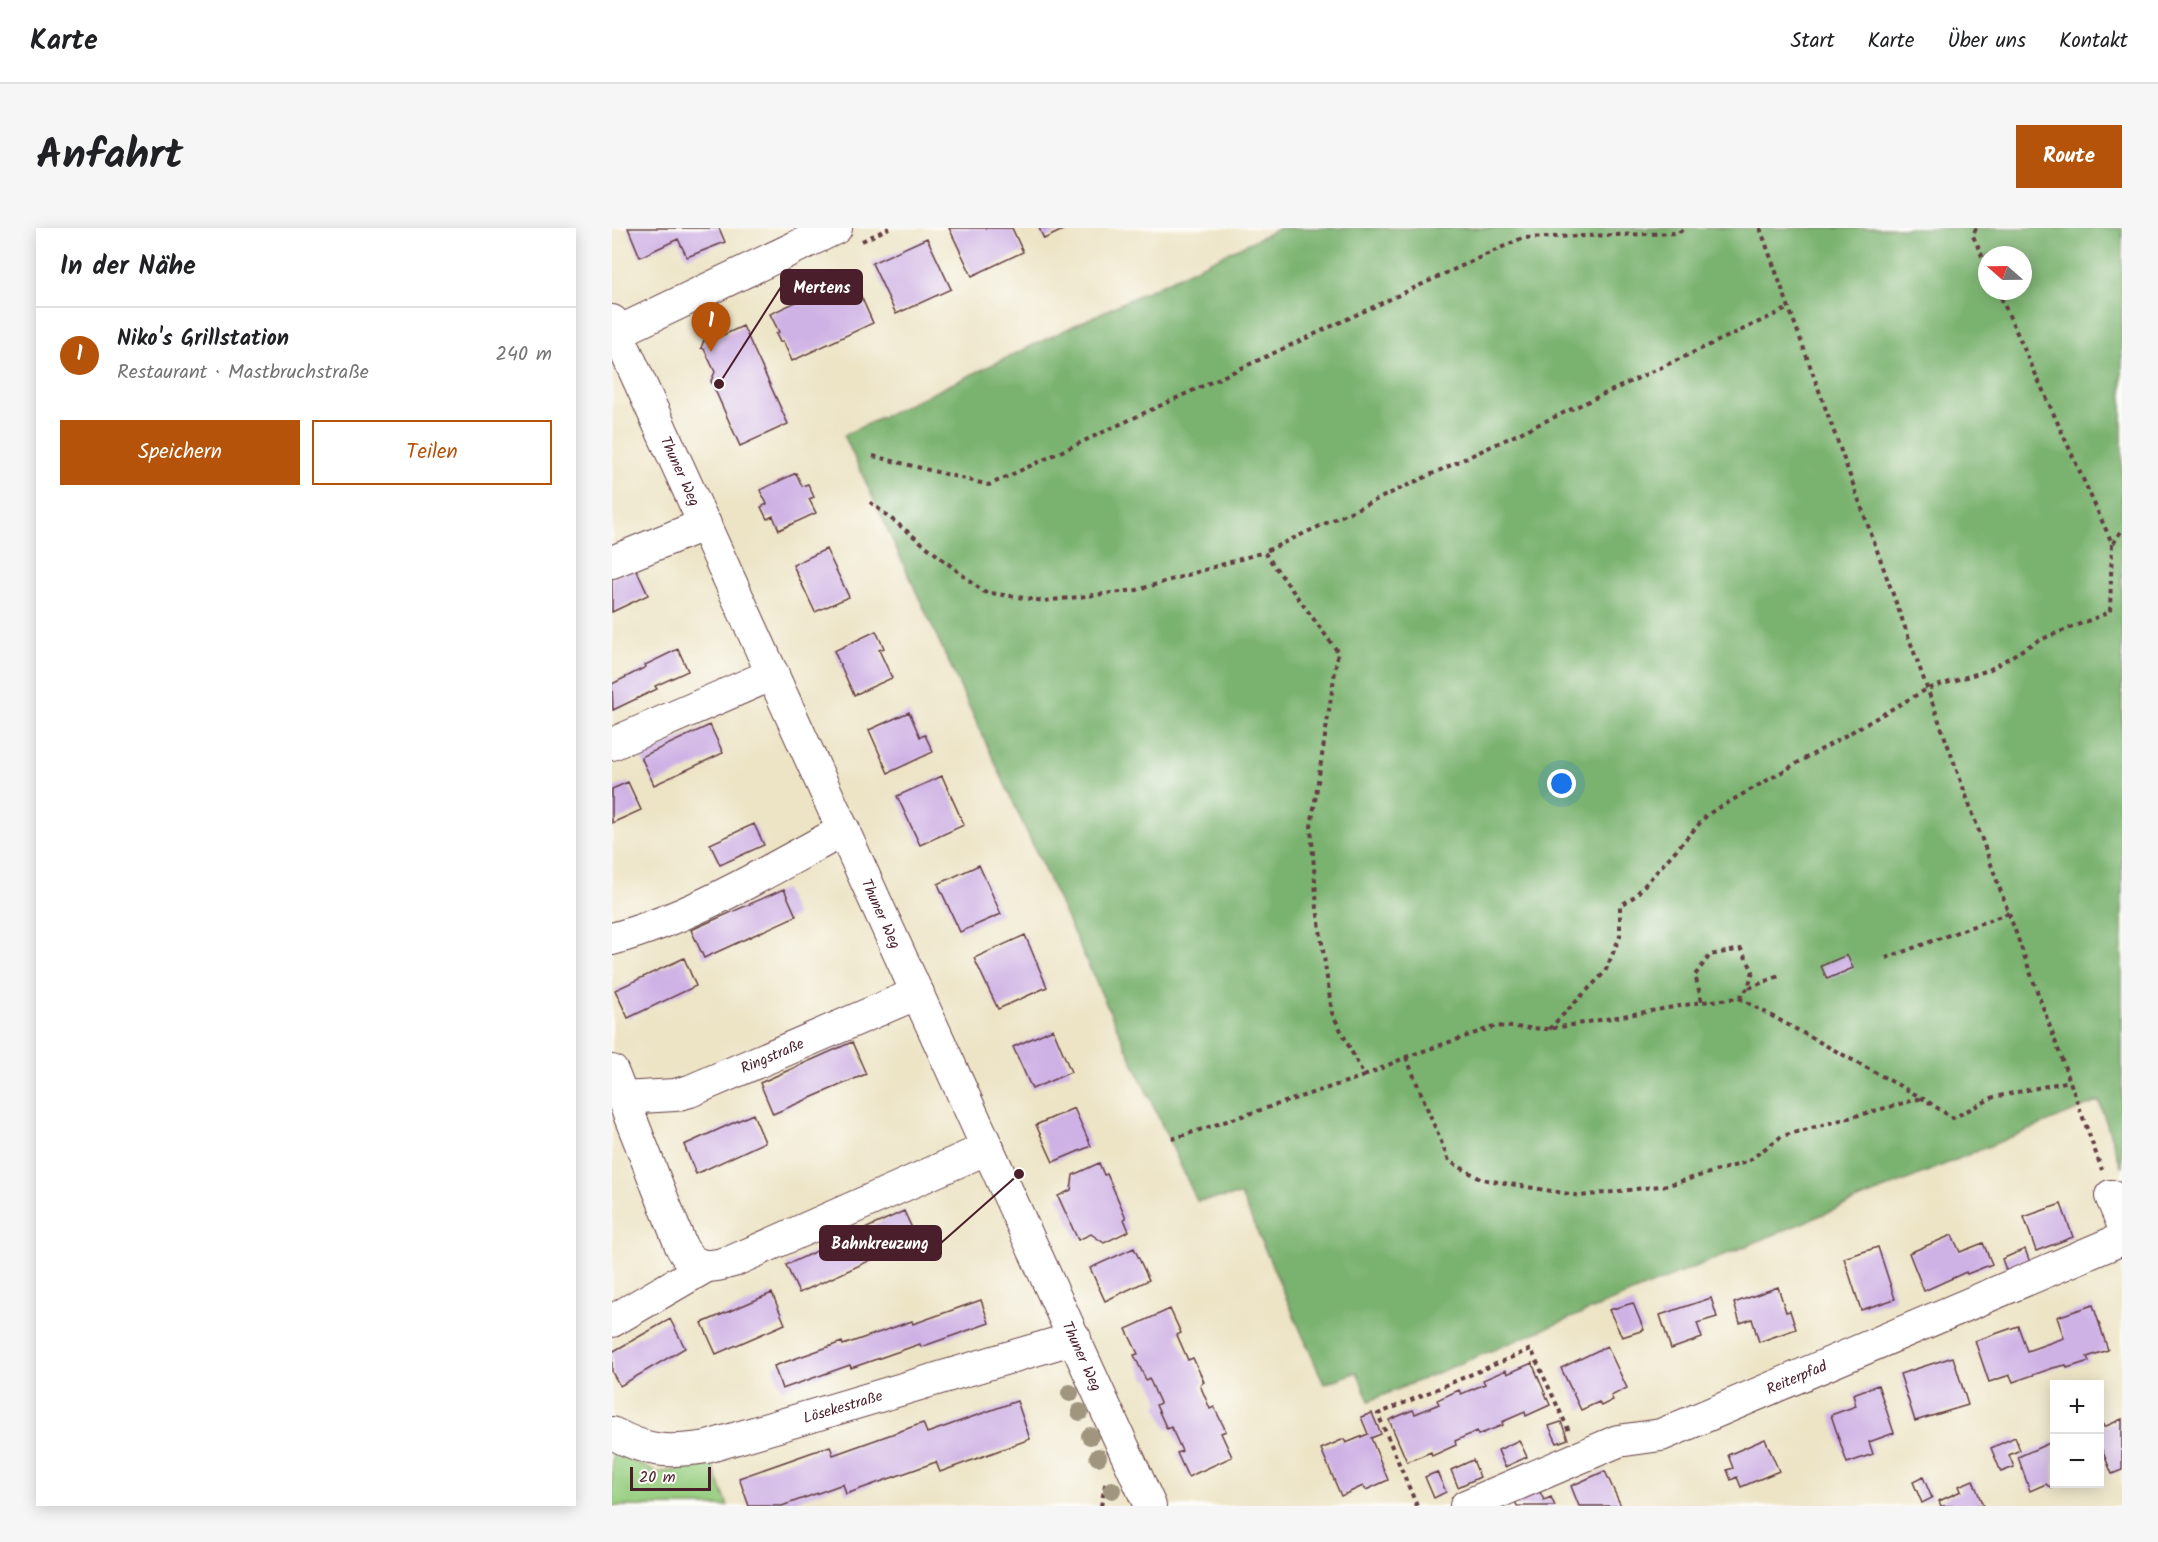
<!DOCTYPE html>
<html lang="de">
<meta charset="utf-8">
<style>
body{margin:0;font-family:Kalam,sans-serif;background:#f6f6f6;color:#202124}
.controls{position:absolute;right:18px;bottom:18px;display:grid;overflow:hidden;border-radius:0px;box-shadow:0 3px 15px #0003}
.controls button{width:54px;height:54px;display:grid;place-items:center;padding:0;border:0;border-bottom:2px solid #e0e0e0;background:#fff;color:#202124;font:30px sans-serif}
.compass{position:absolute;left:1366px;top:18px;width:54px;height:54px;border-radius:50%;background:#fff;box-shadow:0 3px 15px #0003;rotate:290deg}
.scale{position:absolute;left:18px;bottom:15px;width:81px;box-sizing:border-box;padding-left:6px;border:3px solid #4a1f2b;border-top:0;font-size:16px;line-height:21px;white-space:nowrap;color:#4a1f2b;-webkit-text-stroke:4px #fdfcf7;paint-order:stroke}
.you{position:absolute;left:950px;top:556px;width:21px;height:21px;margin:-15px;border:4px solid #fff;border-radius:50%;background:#1a73e8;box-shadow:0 0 0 9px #1a73e833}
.badge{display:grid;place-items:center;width:39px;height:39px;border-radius:50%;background:#b45309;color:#fff;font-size:20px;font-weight:700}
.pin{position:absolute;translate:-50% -50px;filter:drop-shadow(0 2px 3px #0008)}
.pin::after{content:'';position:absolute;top:32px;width:21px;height:18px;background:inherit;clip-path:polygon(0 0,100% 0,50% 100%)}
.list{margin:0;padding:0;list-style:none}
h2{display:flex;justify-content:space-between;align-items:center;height:78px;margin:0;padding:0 24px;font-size:26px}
h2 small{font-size:20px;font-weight:400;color:#757577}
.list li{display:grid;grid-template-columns:39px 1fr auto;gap:18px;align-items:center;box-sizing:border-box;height:96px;padding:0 24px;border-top:2px solid #e0e0e0}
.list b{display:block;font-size:22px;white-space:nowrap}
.list p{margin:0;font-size:20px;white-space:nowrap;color:#757577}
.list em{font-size:20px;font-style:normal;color:#757577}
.actions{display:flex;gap:12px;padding:18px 24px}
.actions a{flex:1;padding:14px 0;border:2px solid #b45309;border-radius:0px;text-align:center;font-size:21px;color:#b45309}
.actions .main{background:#b45309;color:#fff}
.map{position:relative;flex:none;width:1510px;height:1278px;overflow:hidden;border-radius:0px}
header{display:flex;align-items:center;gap:36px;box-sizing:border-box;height:84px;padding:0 30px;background:#fff;border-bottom:2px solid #e0e0e0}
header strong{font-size:28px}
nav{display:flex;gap:33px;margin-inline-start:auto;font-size:21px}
.intro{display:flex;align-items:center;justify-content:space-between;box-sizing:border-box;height:144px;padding:0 36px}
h1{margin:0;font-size:42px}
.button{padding:15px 27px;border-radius:0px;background:#b45309;color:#fff;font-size:21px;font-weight:700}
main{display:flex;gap:36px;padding:0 36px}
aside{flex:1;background:#fff;border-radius:0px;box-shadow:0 3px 15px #0003}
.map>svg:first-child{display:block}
</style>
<header>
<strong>Karte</strong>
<nav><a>Start</a><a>Karte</a><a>Über uns</a><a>Kontakt</a></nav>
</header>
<div class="intro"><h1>Anfahrt</h1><a class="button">Route</a></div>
<main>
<aside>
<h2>In der Nähe<small></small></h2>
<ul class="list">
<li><span class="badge">1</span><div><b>Niko's Grillstation</b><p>Restaurant · Mastbruchstraße</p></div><em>240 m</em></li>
</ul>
<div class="actions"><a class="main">Speichern</a><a>Teilen</a></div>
</aside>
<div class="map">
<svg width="1510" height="1278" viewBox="0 0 1510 1278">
<rect width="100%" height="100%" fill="#fdfcf7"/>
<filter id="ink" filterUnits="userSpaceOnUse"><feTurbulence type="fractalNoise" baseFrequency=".0167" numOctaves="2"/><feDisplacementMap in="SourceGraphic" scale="12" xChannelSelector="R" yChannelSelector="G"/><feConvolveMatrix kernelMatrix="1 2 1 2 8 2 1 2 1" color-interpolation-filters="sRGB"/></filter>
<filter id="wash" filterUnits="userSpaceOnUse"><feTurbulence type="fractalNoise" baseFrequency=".008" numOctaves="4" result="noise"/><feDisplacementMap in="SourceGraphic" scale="24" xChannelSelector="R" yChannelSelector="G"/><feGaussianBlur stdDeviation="1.35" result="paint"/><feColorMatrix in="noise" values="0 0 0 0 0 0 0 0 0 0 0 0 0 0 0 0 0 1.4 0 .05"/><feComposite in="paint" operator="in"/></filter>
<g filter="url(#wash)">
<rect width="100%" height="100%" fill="#ede4c6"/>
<path fill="#98cf82" stroke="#717756" stroke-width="1.5" d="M0,1222L45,1245L100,1237L116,1278H0Z"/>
<path fill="#7ab270" stroke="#62684e" stroke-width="1.5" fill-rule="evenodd" d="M668,0H1510V941L1487,873L757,1173L745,1144L712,1156L629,967L585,973L232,207ZM1375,27H1411V63H1375Z"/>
<g id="blocks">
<path fill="#cfb2e5" d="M16,0H107L113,14L75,29L66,11L28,29Z
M337,0H400L411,24L360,48Z
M427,0H455L432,11Z
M315,10L339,61L284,86L260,35Z
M240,48L261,95L180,133L171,113L168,114L164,106L167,104L158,86Z
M131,98L176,196L128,218L99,153L103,144L92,121L89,120L92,112L96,114Z
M184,245L190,258L196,256L202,269L197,271L204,285L167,302L161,288L155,291L149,279L155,276L148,262Z
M214,321L237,369L203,384L181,337Z
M23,339L36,367L0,384V350Z
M264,403L272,420L267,422L280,450L242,467L222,423Z
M66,421L76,443L43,458L45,461L1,482L0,456L34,439L33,437Z
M297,484L308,509L313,507L321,524L276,545L257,502Z
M98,497L111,525L42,557L29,529Z
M330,548L352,597L308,617L285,568Z
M16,554L29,582L0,595V561Z
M142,596L152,617L108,637L98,616Z
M367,637L389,686L348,704L326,656Z
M172,661L184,688L92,730L79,702Z
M413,707L435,759L386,781L362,730Z
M1235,727L1241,740L1215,751L1209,738Z
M72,730L84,758L16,790L3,762Z
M441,801L459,844L420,861L401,819Z
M240,814L254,846L161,886L148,855Z
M462,880L479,918L441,934L424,897Z
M141,886L153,914L84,946L72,917Z
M487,935L492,947L495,946L514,990L512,991L517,1003L492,1015L479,1006L466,1012L446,968L459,962L461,947Z
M1449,976L1461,1009L1424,1023L1412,989Z
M292,983L305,1011L187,1065L174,1037Z
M1340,1007L1348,1024L1371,1015L1380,1036L1355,1046L1354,1044L1312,1063L1297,1025Z
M1266,1019L1283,1071L1249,1082L1232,1030Z
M522,1020L537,1052L493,1073L478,1040Z
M1413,1021L1420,1040L1397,1050L1390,1031Z
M1166,1059L1174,1084L1178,1083L1184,1101L1147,1114L1140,1091L1128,1095L1122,1075Z
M160,1065L173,1096L104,1126L90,1095Z
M1099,1070L1105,1089L1085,1095L1090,1110L1059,1121L1048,1087Z
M369,1072L377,1095L309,1119L308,1116L239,1140L238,1137L170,1161L162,1138L230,1114L231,1117L300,1093L301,1096Z
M1021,1075L1032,1102L1010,1109L997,1082Z
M1481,1077L1496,1122L1475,1129L1477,1133L1455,1140L1454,1137L1441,1140L1401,1154L1398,1147L1377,1154L1363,1113L1406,1098L1415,1123L1452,1110L1445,1089Z
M558,1081L569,1105L565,1107L576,1132L581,1130L592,1154L588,1157L598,1181L602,1179L614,1203L609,1205L620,1229L576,1249L565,1225L570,1223L559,1199L555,1201L544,1177L548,1175L537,1150L534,1152L522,1127L526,1126L514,1101Z
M58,1091L73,1120L8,1158L0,1144V1124Z
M995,1118L1015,1160L999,1168L1001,1172L989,1178L987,1174L969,1182L949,1140Z
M1341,1129L1356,1177L1303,1193L1288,1146Z
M920,1135L938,1177L914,1188L913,1184L890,1194L891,1197L866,1207L865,1203L843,1213L844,1217L820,1228L819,1224L795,1234L777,1192L801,1182L803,1186L827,1176L825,1172L847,1162L849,1166L873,1156L871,1152L894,1142L895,1146Z
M1266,1157L1282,1205L1257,1214L1261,1226L1235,1235L1219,1187L1244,1178L1241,1166Z
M405,1173L418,1211L328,1244L324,1234L234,1266L231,1256L170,1278H137L127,1250L218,1218L221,1227L311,1195L315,1205Z
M760,1185L769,1206L759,1210L776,1252L754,1262L751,1258L729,1268L709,1221L732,1211L734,1215L756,1206L749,1189Z
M1488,1189L1492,1199L1510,1191V1242L1500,1246L1488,1217Z
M949,1194L956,1211L945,1215L937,1198Z
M1403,1209L1408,1222L1397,1227L1402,1239L1389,1244L1379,1220Z
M1153,1211L1167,1243L1129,1259L1125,1249L1119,1252L1115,1242L1121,1240L1116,1227Z
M907,1212L915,1229L893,1239L886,1222Z
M1442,1213V1256H1450L1440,1260L1436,1258L1434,1256L1418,1263L1406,1229Z
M861,1232L868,1249L846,1259L839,1242Z
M993,1243L1009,1278H967L959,1258Z
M825,1244L834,1264L822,1270L813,1249Z
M1311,1249L1320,1270L1310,1275L1301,1254Z
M1361,1252L1371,1278H1329L1327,1273L1349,1263L1347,1258Z
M927,1262L932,1272L939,1269L943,1278H905L903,1273Z"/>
</g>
</g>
<g filter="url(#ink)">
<use href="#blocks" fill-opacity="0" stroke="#623d42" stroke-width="1.5"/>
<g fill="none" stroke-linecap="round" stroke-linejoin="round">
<g stroke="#623d42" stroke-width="34">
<g id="minor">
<path id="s1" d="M0,93L538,1278"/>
<path d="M0,107L224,0"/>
<path d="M0,334L93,296"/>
<path d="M0,516L161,446"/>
<path d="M0,711C82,689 157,642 232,602"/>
<path d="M0,843L69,1018C81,1043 98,1040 121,1033L376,920"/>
<path id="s2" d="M10,870L63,867L78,863L306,765"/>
<path d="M1499,968L1510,994"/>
<path d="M0,1093L93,1039"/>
<path id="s3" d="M0,1205C36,1224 55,1225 95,1219L463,1110"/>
<path id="s4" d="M854,1278L1006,1213L1049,1207L1510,1011"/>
</g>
</g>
<path stroke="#623d42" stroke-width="4" stroke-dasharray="4.5 4.5" stroke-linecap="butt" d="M1148,0L1490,942
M1364,0L1361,8L1375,39
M250,13L277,0
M261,228L377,257L910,10L1066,5L1073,0
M258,274L372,364L432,373L525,362L652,324
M1501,315L1510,302
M1274,730L1397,685
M1137,760L1167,748
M1127,770L1310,870L1341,890L1382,869L1458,853
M937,801L993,744L1008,708V678L1023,668L1096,586L1315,461L1377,442L1425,413L1498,384L1500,315L1386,63
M794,829L837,933L869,951L969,968L1056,957L1135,934L1170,908L1310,870
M752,848L794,829L884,798L937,801L1090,774L1083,747L1098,727L1129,721L1141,743L1136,760L1127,770L1090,774
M560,911L752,848L720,785L705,680L699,599L726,424L652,324L1177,80
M489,1278L494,1252
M805,1278L766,1186L919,1121L957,1203"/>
<use href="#minor" stroke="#fff" stroke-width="32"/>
</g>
<g fill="#a0957f">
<circle cx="458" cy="1165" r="9"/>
<circle cx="468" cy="1184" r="9"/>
<circle cx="478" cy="1208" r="9"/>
<circle cx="486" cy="1229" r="9"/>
<circle cx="500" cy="1262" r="9"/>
</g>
</g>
<g text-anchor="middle" stroke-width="4.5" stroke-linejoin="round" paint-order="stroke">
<g font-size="15" fill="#4a1f2b" stroke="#fdfcf7">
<text dy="5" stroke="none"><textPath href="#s1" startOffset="165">Thuner Weg</textPath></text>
<text dy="5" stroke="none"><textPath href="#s1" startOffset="651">Thuner Weg</textPath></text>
<text dy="5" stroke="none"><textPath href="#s2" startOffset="158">Ringstraße</textPath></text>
<text dy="5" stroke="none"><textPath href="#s1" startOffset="1137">Thuner Weg</textPath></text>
<text dy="5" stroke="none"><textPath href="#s4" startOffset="356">Reiterpfad</textPath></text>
<text dy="5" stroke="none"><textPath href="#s3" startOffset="240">Lösekestraße</textPath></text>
</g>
</g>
<path fill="none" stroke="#4a1f2b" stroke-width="2" d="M107 156L169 59M407 946L329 1015"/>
<g fill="#4a1f2b" stroke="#fdfcf7" stroke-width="2">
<circle cx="107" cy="156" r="6"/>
<circle cx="407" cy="946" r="6"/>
</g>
<g fill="#4a1f2b" stroke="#4a1f2b" stroke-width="2">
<rect x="169" y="42" width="81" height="34" rx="6"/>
<rect x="208" y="998" width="121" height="34" rx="6"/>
</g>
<g font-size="16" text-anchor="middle" font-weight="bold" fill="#fff">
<text x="210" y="65">Mertens</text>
<text x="268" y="1021">Bahnkreuzung</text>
</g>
</svg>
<div class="controls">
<button>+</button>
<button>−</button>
</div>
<svg class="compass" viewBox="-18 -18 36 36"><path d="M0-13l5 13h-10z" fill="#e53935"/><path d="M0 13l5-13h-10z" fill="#757577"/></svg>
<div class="scale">20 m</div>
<div class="you"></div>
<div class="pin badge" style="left:99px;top:124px">1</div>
</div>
</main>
